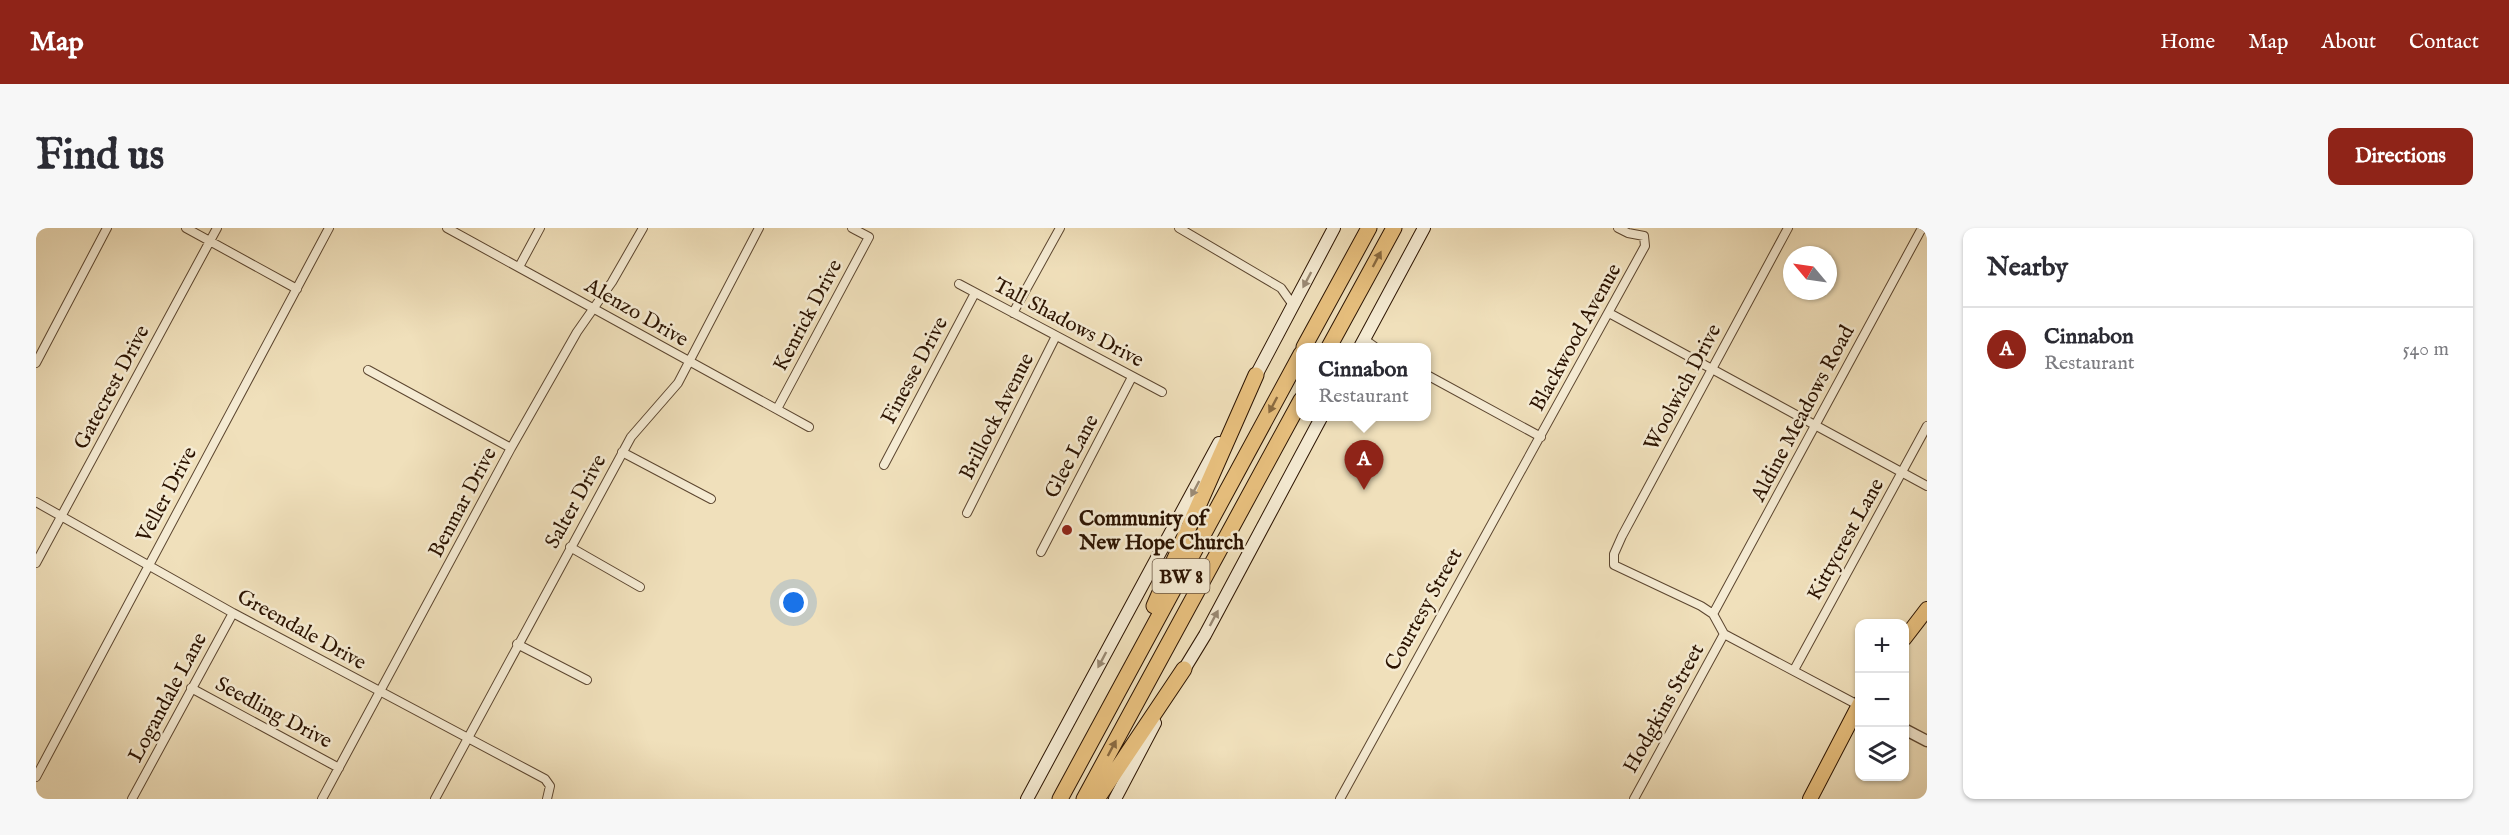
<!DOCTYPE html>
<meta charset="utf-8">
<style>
body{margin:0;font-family:"IM FELL English",serif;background:#f7f7f7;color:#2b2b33}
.controls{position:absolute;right:18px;bottom:18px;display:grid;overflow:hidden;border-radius:12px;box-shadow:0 2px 4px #0004}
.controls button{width:54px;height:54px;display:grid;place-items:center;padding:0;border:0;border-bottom:2px solid #e1e1e2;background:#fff;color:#2b2b33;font:30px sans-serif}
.compass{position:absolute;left:1747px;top:18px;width:54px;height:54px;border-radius:50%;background:#fff;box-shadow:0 2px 4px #0004;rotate:299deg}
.you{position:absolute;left:758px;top:375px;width:21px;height:21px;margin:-15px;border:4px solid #fff;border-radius:50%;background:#1a73e8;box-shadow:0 0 0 9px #1a73e833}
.badge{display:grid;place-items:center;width:39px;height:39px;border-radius:50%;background:#8f2418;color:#fff;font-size:20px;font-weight:700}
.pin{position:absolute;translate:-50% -50px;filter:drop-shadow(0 2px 3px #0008)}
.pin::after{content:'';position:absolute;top:32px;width:21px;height:18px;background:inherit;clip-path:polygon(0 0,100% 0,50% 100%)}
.popup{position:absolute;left:1260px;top:115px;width:135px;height:78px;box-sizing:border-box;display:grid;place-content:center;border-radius:12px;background:#fff;filter:drop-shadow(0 2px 4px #0005);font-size:20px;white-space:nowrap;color:#7c7c81}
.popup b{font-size:22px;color:#2b2b33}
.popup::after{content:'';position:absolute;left:50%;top:100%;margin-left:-12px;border:12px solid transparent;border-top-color:#fff}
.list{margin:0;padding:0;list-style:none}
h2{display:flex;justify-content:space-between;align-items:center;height:78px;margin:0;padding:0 24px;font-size:26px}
h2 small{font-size:20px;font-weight:400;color:#7c7c81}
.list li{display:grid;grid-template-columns:39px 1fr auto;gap:18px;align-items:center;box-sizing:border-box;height:84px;padding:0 24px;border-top:2px solid #e1e1e2}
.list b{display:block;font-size:22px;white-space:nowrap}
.list p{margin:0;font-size:20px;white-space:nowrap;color:#7c7c81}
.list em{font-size:20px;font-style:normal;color:#7c7c81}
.icon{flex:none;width:33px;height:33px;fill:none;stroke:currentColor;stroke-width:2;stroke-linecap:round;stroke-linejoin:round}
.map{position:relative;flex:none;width:1891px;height:571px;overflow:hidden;border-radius:12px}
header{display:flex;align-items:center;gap:36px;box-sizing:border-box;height:84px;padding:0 30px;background:#8f2418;color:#fff}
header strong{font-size:28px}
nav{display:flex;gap:33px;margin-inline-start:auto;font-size:21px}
.intro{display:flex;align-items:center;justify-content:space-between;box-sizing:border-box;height:144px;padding:0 36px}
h1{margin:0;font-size:42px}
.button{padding:15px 27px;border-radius:12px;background:#8f2418;color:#fff;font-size:21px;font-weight:700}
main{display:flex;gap:36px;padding:0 36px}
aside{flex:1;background:#fff;border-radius:12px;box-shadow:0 2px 4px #0004}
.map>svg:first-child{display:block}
</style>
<header>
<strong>Map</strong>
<nav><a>Home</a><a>Map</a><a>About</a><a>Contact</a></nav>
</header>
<div class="intro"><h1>Find us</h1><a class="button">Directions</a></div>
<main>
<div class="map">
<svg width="1891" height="571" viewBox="0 0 1891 571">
<rect width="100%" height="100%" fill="#f0e0bb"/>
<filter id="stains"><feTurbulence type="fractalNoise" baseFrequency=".00333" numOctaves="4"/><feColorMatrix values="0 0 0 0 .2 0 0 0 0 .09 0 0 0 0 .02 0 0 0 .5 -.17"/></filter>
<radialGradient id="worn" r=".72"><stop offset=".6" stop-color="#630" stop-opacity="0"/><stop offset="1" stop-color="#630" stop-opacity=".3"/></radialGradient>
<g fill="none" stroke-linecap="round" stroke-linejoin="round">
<g stroke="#5c4630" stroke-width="10">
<path id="minor" d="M150,0L261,61
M411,0L773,199
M1143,0L1245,60L1257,77
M1752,0L1586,308L1578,326V337L1665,378L1677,386L1688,406L1822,477
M483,39L504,0
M923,56L1126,164
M977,85L1024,0
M1573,85L1891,258
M1328,111L1339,119
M0,135L71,0
M332,142L475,220
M1391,147L1505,209
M741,181L833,9L816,0
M586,224L675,271
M848,237L939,65
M0,274L197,385L509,551L514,558L511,571
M931,285L1020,108
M534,319L604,359
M1005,324L1096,149
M0,335L181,0
M1677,386L1886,0
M481,416L551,452
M1758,442L1891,198
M155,460L303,540
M0,549L293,0
M96,571L197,385
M286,571L475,220L541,104L576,54L607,0
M399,571L595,209L642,155L723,0
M1304,571L1609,18L1608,8L1592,5L1582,0
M1598,571L1688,406"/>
</g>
<g stroke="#5c4630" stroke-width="13">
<path id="tertiary" d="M1868,501L1891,513"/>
</g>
<g stroke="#2b1301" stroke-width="14">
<path id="secondary" d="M1324,119L1388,0
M1217,153L1298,0
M1144,448L1169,407L1286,188
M991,571L1183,215
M1079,571L1119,495"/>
</g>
<g stroke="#2b1301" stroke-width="16">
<path id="primary" d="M1868,411L1891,381
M1774,571L1824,475"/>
</g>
<g stroke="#2b1301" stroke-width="17">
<path id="motorway" d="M1268,119L1333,0
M1293,119L1358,0
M1118,378L1220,147
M1024,571L1265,126
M1048,571L1265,172
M1061,571L1148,441"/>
</g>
<use href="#minor" stroke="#f5ebd3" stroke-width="8"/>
<use href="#tertiary" stroke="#f5ebd3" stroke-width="10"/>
<use href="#secondary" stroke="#f5ebd3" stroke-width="12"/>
<use href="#primary" stroke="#e8c07e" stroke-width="14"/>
<use href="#motorway" stroke="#e8c07e" stroke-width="15"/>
</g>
<defs><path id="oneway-solid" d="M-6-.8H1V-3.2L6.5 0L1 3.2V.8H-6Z" transform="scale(1.5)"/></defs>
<g fill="#8a6a40">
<use href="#oneway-solid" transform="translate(1341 31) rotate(-62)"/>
<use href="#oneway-solid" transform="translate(1237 177) rotate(118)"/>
<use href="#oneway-solid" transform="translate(1076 520) rotate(-62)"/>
</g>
<g fill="#9a8a74">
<use href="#oneway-solid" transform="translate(1271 52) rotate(118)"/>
<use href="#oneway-solid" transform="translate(1159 261) rotate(118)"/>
<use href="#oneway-solid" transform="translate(1178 390) rotate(-62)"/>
<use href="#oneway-solid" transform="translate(1066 432) rotate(118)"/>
</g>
<circle fill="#8f2418" stroke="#f5ebd3" stroke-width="2" cx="1031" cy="302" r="6"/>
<g text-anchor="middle" stroke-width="5" stroke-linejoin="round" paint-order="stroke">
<rect fill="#f5ebd3" stroke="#685440" stroke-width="1.5" x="1116.5" y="331" width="57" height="34" rx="4.5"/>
<g font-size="20" font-weight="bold" fill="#2b1301">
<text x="1145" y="355">BW 8</text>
</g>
<g font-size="21" fill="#2b1301" stroke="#f5ebd3">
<text transform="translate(601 84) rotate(30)" y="7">Alenzo Drive</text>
<text transform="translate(771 87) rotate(-62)" y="7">Kenrick Drive</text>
<text transform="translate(1033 94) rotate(28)" y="7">Tall Shadows Drive</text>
<text transform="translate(1539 109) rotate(-61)" y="7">Blackwood Avenue</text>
<text transform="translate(878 142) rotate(-62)" y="7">Finesse Drive</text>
<text transform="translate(75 159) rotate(-62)" y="7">Gatecrest Drive</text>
<text transform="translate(1646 159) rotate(-62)" y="7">Woolwich Drive</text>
<text transform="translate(1766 185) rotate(-62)" y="7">Aldine Meadows Road</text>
<text transform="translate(960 188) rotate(-63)" y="7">Brillock Avenue</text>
<text transform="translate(1035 228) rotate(-62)" y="7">Glee Lane</text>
<text transform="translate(130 266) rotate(-62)" y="7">Veller Drive</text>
<text transform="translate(539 273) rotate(-61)" y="7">Salter Drive</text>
<text transform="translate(426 274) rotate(-62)" y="7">Benmar Drive</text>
<text transform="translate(1809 311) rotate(-61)" y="7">Kittycrest Lane</text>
<text transform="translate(1387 381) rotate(-61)" y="7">Courtesy Street</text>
<text transform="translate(266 401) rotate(29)" y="7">Greendale Drive</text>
<text transform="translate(131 469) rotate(-62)" y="7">Logandale Lane</text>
<text transform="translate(1627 480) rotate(-61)" y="7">Hodgkins Street</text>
<text transform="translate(238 484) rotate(28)" y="7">Seedling Drive</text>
</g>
<g font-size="21" font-weight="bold" fill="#2b1301" stroke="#f5ebd3" text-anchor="start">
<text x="1043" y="297">Community of<tspan x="1043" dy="24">New Hope Church</tspan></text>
</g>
</g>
<rect width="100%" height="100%" filter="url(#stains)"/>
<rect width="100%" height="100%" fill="url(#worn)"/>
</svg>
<div class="controls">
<button>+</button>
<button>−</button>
<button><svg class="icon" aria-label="layers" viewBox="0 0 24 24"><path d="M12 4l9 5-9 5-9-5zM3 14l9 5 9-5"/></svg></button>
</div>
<svg class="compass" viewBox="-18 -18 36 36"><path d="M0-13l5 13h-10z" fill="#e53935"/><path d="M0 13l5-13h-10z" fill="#7c7c81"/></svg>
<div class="you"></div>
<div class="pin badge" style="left:1328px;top:262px">A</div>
<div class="popup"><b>Cinnabon</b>Restaurant</div>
</div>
<aside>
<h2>Nearby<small></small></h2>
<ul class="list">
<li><span class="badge">A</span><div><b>Cinnabon</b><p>Restaurant</p></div><em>540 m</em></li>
</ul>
</aside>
</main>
